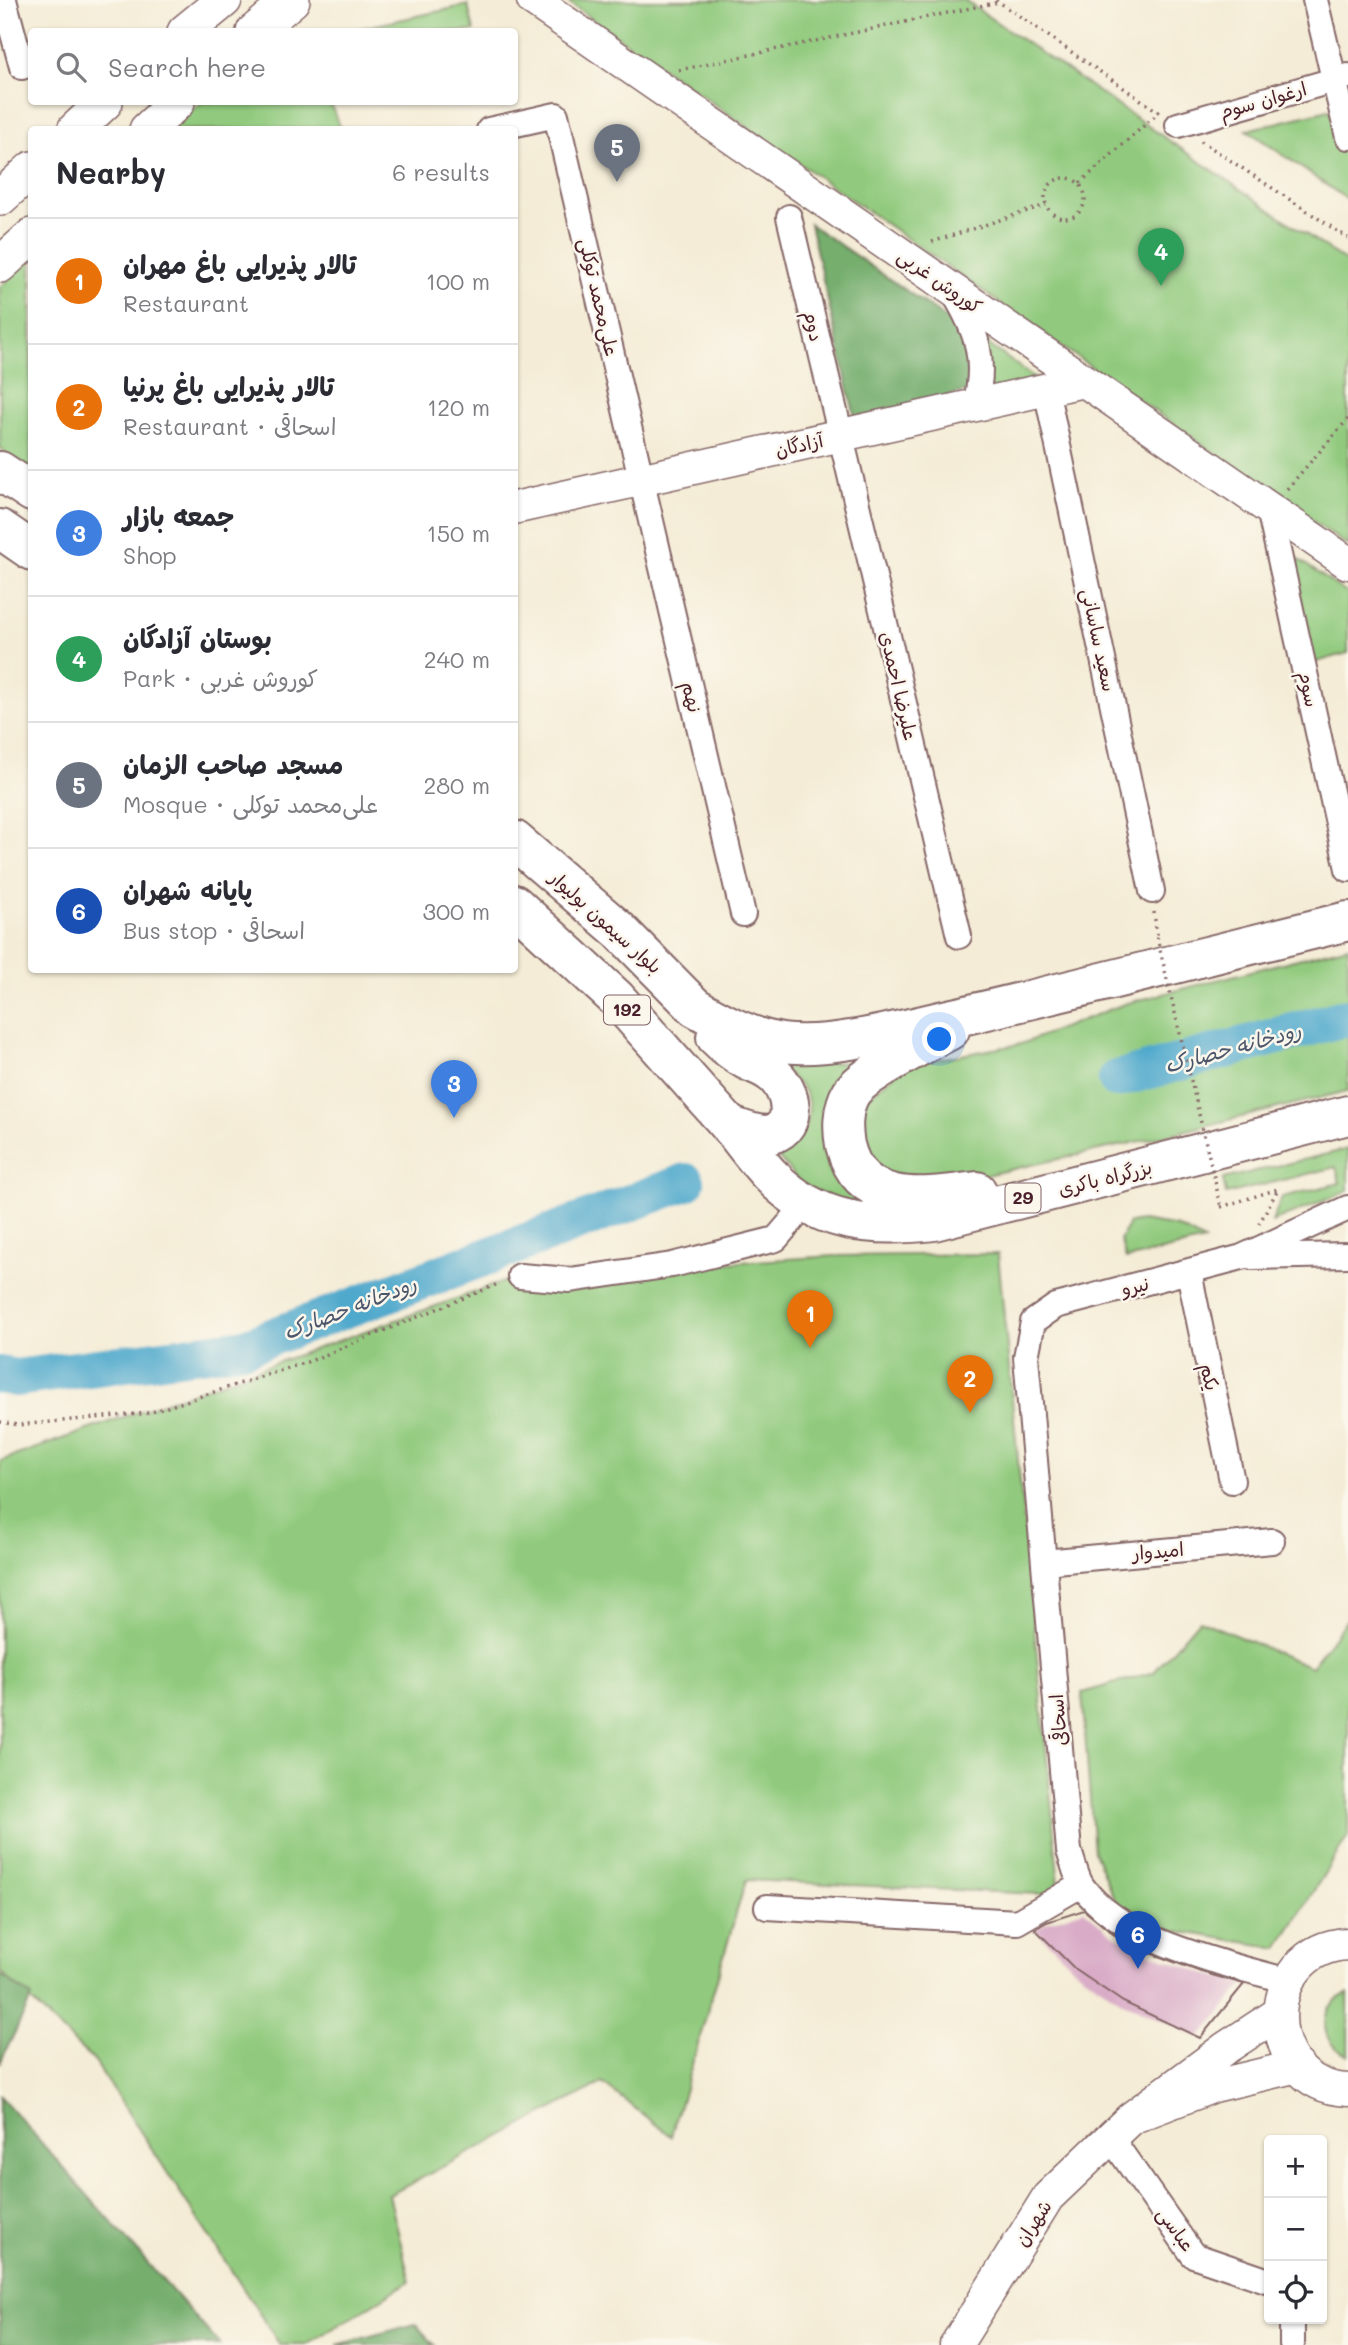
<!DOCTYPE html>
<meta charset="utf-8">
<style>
body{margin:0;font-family:Mali,"Playpen Sans Arabic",sans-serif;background:#f2f2f3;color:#2b2b33}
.controls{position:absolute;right:21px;bottom:21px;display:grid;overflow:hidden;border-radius:7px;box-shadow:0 2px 5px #0004}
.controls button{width:63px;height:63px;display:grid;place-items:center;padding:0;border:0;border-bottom:2px solid #e1e1e2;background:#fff;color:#2b2b33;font:35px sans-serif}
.you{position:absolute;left:940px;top:1040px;width:24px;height:24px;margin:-18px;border:5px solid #fff;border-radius:50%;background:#1a73e8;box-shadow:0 0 0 10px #1a73e833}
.badge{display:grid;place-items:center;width:46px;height:46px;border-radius:50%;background:#1a73e8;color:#fff;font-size:23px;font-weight:700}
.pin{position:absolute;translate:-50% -58px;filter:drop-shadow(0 2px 4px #0008)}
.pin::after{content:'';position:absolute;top:37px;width:24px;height:21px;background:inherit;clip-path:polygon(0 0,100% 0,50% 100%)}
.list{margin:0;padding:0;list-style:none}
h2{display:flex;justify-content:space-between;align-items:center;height:91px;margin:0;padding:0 28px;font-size:30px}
h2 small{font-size:23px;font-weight:400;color:#7c7c81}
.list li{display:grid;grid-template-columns:46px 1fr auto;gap:21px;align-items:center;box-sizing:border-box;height:126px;padding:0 28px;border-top:2px solid #e1e1e2}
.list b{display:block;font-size:26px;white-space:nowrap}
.list p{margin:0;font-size:23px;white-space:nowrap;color:#7c7c81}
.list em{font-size:23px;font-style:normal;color:#7c7c81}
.icon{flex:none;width:38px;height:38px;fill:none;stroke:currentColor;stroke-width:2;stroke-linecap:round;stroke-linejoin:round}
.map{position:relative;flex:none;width:1348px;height:2345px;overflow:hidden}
.search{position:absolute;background:#fff;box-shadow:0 2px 5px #0004;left:28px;top:28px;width:490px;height:77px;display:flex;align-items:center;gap:18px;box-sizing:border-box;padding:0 24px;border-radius:7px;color:#7c7c81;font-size:26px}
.panel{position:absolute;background:#fff;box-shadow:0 2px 5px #0004;left:28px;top:126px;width:490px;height:847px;border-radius:7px}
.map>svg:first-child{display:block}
</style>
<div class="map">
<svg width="1348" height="2345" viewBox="0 0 1348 2345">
<rect width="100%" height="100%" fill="#fbf7ec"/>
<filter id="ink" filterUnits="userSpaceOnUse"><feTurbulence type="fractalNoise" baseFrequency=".0143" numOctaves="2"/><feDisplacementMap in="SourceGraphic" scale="14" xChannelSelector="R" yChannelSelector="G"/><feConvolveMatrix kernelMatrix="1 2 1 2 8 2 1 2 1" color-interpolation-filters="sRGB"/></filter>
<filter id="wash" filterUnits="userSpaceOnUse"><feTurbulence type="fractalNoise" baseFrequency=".00686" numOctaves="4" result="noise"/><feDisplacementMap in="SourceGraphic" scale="28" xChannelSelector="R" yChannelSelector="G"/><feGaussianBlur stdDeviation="1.57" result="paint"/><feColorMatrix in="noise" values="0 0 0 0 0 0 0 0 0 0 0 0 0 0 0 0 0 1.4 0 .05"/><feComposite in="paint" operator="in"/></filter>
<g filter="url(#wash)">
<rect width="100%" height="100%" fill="#f4ecd6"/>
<path fill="#91ca7e" stroke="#6e7454" stroke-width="2" d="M565,0H964L1348,263V546Z
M468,5L474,31H348Z
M202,102H330L341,129L167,130Z
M1329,110L1348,152V200L1247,130Z
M31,258V475L12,461L0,447V287Z
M979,338L1035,378L984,394Z
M1291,554L1348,594V653L1313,663Z
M1348,946V1091L1159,1137L945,1184L877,1181L850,1112L906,1065L1021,1044L1124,1004Z
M772,1059L858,1064L843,1082L881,1213L804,1188L777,1156C799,1143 818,1117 804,1091C798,1080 781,1069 772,1059Z
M1348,1149V1191L1272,1222L1282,1197L1340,1183L1336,1167L1226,1194L1223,1179Z
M1142,1221L1178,1227L1204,1241L1126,1259L1120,1240L1129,1223Z
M998,1254L1060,1895L746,1880L671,2136L602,2083L389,2195L410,2281L306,2345H280L95,2062L0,1971V1461L520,1276L835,1256Z
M1348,1618V1836L1278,1948L1124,1922L1094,1852L1082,1693L1154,1672L1199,1620L1311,1667Z
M1348,1994V2055C1318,2046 1317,2003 1348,1994Z"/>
<path fill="#74ae6d" stroke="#5f664c" stroke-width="2" d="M810,224L957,326L967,350L974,389L856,422Z
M0,1975L32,1997L0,2063Z
M0,2096L220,2345H0Z
M415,2324L435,2345H337Z"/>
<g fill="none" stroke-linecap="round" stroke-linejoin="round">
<path stroke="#4fa9cc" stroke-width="38" d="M1117,1079L1348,1017
M0,1375L16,1378L245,1347L686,1182"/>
</g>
<g id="blocks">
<path fill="#d9abc7" d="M1084,1910L1113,1934L1142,1950L1201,1972L1244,1984L1200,2038L1123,2002L1076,1970L1035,1929L1047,1922Z"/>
</g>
</g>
<g filter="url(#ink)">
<use href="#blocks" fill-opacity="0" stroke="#866767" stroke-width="2"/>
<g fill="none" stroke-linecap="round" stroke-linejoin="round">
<g stroke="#866767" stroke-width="28">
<path id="minor" d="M4,0L22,67
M1315,0L1348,137
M1178,125L1348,76
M489,130L556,115L743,914
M789,217L959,936
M953,292C977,331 987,360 975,405
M1046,389L1152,891
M1269,509L1348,869
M1253,1257L1348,1255
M1189,1272L1232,1481
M520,1276L570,1280L672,1265L776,1239L806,1204
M1044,1562L1272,1541
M767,1907L1017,1922L1081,1885
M1288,1981C1225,1963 1121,1942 1082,1886C1076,1877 1073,1862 1069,1851L1026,1357L1033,1322L1056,1306L1242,1257L1348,1208
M1111,2138L1193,2255L1269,2281
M1292,2319V2345"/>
</g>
<g stroke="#866767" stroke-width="35">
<path id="tertiary" d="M533,0L1348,563
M514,508L1084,381
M1348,1944C1258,1948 1257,2086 1348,2090
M1279,2013L1224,2049L1131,2118L1214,2086L1298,2066
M956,2345L1048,2197L1131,2118"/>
</g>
<g stroke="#866767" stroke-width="38">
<path id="secondary" d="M185,32L224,0
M254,32L292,0
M75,130L105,102
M147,130L177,102
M0,198L32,169
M0,265L32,236"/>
</g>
<g stroke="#866767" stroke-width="42">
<path id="primary" d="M0,471L32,492
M0,529L32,551
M514,840L619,930L695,1007
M514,904L616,998L729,1125"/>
</g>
<g stroke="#866767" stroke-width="42">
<path id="trunk" d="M695,1007C723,1023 750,1038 782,1043C834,1050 914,1026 966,1015C1094,985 1221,952 1348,921
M950,1030C927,1043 864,1073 851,1093C842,1108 842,1129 845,1145C860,1210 928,1197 977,1191
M716,1037C725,1046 735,1054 746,1060C756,1065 767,1068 775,1076C791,1091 799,1126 772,1134C758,1137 742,1130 729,1125
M729,1125C743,1142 756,1160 770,1175C817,1224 871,1228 934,1221L1348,1115"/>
</g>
<path stroke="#866767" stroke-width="3.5" stroke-dasharray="2 5" stroke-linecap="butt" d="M996,0L1160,113
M679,70L999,2
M1201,141L1348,238
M1045 198a20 20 0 1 1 40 0a20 20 0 1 1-40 0Z
M1080,183L1157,114
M932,242L1046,205
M1287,489L1348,419
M1154,912L1157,937
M1221,1207L1278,1189
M1259,1224L1278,1189
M0,1422L18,1425L149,1413L310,1361L498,1284"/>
<use href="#minor" stroke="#fff" stroke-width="24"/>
<use href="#tertiary" stroke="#fff" stroke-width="32"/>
<use href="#secondary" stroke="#fff" stroke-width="35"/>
<use href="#primary" stroke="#fff" stroke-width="38"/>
<use href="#trunk" stroke="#fff" stroke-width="38"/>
<path stroke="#866767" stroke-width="3.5" stroke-dasharray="2 5" stroke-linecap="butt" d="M1157,937L1221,1207"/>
</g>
</g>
<g text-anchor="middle" stroke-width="5" stroke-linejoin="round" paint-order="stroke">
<g fill="#fbf7ec" stroke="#7f6065" stroke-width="2">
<rect x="604" y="995.5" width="46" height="29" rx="5"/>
<rect x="1005.5" y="1183.5" width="35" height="29" rx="5"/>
</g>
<g font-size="18" font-weight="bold" fill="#4a1f2b">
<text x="627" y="1016">192</text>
<text x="1023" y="1204">29</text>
</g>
<g font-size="19" fill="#4a1f2b" stroke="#fbf7ec">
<text transform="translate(1263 100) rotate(-16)" y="7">ارغوان سوم</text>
<text transform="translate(940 281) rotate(35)" y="7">کوروش غربی</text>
<text transform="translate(599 297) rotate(77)" y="7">علی‌محمد توکلی</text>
<text transform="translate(814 326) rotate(77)" y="7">دوم</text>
<text transform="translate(799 445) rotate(-13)" y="7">آزادگان</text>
<text transform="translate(1099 640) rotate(78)" y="7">سعید ساسانی</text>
<text transform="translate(899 686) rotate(77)" y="7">علیرضا احمدی</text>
<text transform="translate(1309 689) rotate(78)" y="7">سوم</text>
<text transform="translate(692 697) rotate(77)" y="7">نهم</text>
<text transform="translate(606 922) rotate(42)" y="7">بلوار سیمون بولیوار</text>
<text transform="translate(1105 1178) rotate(-14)" y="7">بزرگراه باکری</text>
<text transform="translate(1135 1286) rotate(-14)" y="7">نیرو</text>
<text transform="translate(1210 1377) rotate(78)" y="7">یکم</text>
<text transform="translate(1158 1551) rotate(-5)" y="7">امیدوار</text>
<text transform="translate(1058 1720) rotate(-95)" y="7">اسحاقی</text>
<text transform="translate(1033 2223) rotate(-57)" y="7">شهران</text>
<text transform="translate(1176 2229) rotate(54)" y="7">عباسی</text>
</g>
<g font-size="21" font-style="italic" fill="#4c566b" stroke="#fbf7ec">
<text transform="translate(1233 1048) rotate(-15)" y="7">رودخانه حصارک</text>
<text transform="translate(350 1308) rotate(-21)" y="7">رودخانه حصارک</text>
</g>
</g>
</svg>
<div class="controls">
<button>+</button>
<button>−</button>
<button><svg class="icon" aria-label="locate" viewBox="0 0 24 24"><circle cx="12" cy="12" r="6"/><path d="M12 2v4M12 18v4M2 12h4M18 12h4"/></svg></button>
</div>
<div class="you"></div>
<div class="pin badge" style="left:810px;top:1348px;background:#e8710a">1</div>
<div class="pin badge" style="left:970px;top:1413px;background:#e8710a">2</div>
<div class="pin badge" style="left:454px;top:1118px;background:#3f7fe0">3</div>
<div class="pin badge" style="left:1161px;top:286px;background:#2e9e5b">4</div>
<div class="pin badge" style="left:617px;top:182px;background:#6b7280">5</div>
<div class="pin badge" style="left:1138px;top:1969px;background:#1a4fb4">6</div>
<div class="search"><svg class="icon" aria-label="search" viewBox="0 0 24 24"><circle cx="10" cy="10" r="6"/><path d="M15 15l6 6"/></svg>Search here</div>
<section class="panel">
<h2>Nearby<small>6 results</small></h2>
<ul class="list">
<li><span class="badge" style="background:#e8710a">1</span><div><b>تالار پذیرایی باغ مهران</b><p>Restaurant</p></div><em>100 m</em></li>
<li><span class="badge" style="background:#e8710a">2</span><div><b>تالار پذیرایی باغ پرنیا</b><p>Restaurant · اسحاقی</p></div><em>120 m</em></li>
<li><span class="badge" style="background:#3f7fe0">3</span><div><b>جمعه بازار</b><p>Shop</p></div><em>150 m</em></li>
<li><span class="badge" style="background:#2e9e5b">4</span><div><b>بوستان آزادگان</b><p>Park · کوروش غربی</p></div><em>240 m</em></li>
<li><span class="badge" style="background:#6b7280">5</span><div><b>مسجد صاحب الزمان</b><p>Mosque · علی‌محمد توکلی</p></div><em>280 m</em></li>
<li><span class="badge" style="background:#1a4fb4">6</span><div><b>پایانه شهران</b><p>Bus stop · اسحاقی</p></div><em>300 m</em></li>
</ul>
</section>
</div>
